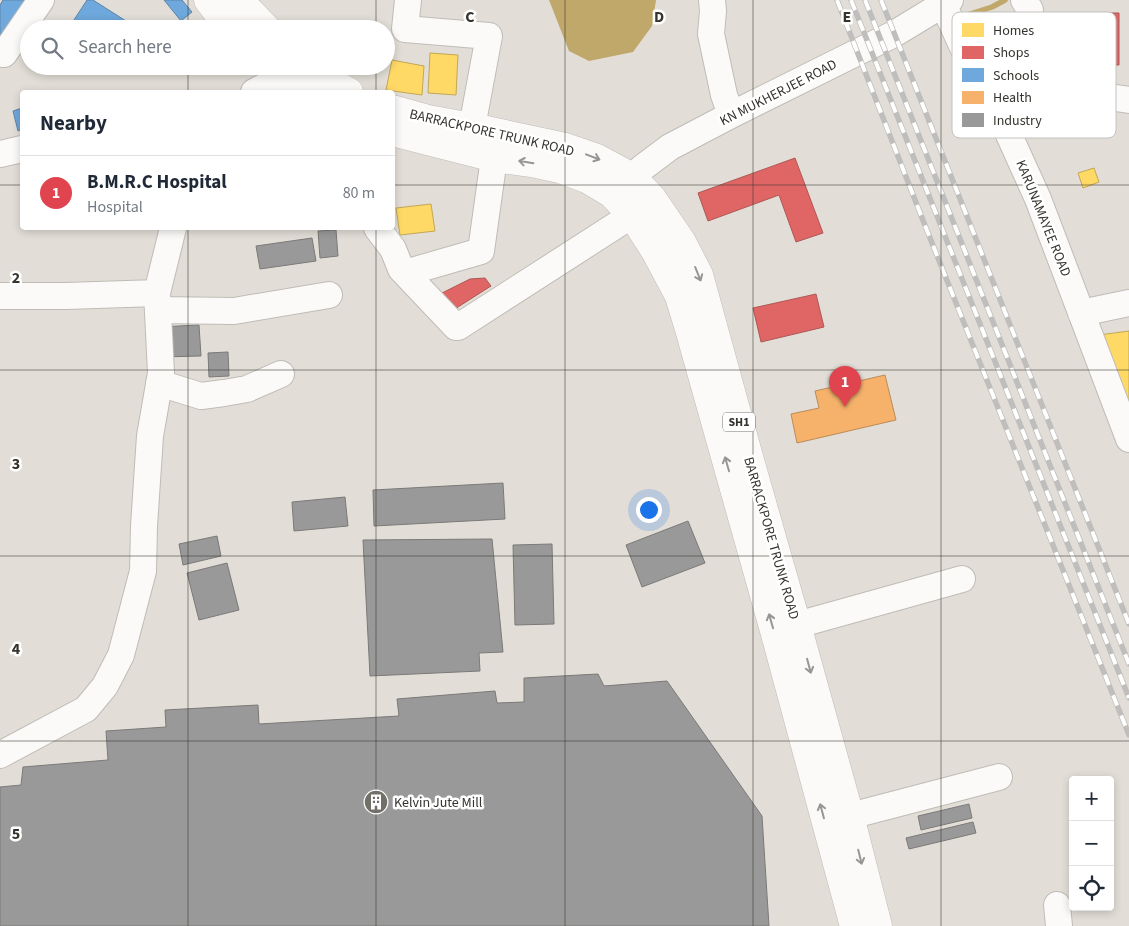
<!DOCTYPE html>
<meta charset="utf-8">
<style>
body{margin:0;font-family:"Source Sans 3",sans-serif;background:#f2f2f3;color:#1f2937}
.controls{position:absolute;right:15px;bottom:15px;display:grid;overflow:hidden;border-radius:5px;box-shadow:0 2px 8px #0003}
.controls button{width:45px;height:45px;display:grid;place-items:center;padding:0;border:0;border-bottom:1px solid #e0e1e3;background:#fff;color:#1f2937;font:25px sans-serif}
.you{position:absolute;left:648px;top:509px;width:18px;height:18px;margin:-12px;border:4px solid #fff;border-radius:50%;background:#1a73e8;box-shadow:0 0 0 8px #1a73e833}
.badge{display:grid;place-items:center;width:32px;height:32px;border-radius:50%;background:#726f68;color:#fff;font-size:16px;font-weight:700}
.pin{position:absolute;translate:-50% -41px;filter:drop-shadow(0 1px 2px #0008)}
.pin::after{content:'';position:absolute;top:26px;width:18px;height:15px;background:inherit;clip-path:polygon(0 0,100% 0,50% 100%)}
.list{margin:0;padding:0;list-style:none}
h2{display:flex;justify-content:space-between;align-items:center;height:65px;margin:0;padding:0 20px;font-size:21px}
h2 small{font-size:16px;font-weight:400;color:#747a83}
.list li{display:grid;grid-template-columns:32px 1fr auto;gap:15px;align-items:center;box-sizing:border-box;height:75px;padding:0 20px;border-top:1px solid #e0e1e3}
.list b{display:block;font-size:19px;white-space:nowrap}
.list p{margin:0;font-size:16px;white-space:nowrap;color:#747a83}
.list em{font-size:16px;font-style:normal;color:#747a83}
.icon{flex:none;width:28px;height:28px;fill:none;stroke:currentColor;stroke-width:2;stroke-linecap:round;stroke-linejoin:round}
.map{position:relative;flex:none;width:1129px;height:926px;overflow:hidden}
.search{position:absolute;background:#fff;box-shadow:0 2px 8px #0003;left:20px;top:20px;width:375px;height:55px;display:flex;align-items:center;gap:12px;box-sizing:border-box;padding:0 18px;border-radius:28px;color:#747a83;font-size:19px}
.panel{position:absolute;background:#fff;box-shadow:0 2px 8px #0003;left:20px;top:90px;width:375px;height:140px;border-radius:5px}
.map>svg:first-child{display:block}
</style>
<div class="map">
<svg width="1129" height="926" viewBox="0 0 1129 926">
<rect width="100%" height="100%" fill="#e2ded7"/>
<path fill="#c0a76a" d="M549,0H656L652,26L633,52L589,61L569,51Z"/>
<path fill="#ffd966" stroke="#c2a755" d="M430,53L458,55L456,95L428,93Z
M392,60L424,66L422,95L386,90Z
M1094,168L1099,182L1083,188L1078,173Z
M431,204L435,231L400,235L396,208Z
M1129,331V401L1123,402L1099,335Z"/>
<path fill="#e06666" stroke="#ad5755" d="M1094,13H1119V65H1094Z
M795,158L823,233L796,242L779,195L708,221L698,193Z
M485,278L491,286L447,314L438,295L470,279Z
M816,294L824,327L761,342L753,308Z"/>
<path fill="#6fa8dc" stroke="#5e85a8" d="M3,0H26L0,40V5Z
M87,0H93L126,21L121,29H68Z
M164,0H182L192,12L181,21Z
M22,108V129L18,131L13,111Z"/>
<path fill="#f6b26b" stroke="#bc8c58" d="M885,375L896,420L797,443L791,414L819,408L815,391Z"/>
<path fill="#999" stroke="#7b7a79" d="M336,230L338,256L320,258L318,231Z
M312,238L316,261L260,269L256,246Z
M199,325L201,356L160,357L159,327Z
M228,352L229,376L209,377L208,353Z
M503,483L505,519L374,526L373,490Z
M345,497L348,526L294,531L292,502Z
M688,521L705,563L642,587L626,545Z
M217,536L221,556L183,565L179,544Z
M492,539L503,652L479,653L480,671L370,676L363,540Z
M552,544L554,624L515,625L513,545Z
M227,563L239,610L199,620L187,573Z
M598,674L604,686L667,681L762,816L769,926H0V787L21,785L23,767L108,760L106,731L166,727L165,710L258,705L259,724L399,716L397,699L495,691L497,703L524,702V678Z
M969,804L972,818L921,830L918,816Z
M973,822L976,833L909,849L906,838Z"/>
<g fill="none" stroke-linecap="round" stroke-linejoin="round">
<path stroke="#c0a76a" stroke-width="5.5" d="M967,15L992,7L1005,0"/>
<g stroke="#bfbcb6" stroke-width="28">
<path id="minor" d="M408,0L405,29L489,36L472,127
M712,0L713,11L711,34L724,95L731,115
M1024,0L1030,10
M943,4L966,54L1005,126L1038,199L1129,439
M4,54L41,0
M254,92L273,82L286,77
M1102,96L1129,100
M0,154L22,149
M616,191L642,168L670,147L731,115L894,34L950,0
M377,228L393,249L401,269L456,327H458L632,215
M405,273L481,251L494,158
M0,296H66L157,293
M158,310L234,311L329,295
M1081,313L1129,303
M159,383L201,396L224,393L247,389L281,374
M797,625L962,579
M0,755L86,709L105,686L121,655L143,571L144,526L150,436L161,373L157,293L173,228
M850,816L999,777
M1057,905L1059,926"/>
</g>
<g stroke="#bfbcb6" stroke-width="29">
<path id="major" d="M208,0L230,29
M239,0L267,29
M273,66L307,92
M307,66L314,72L349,92
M392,109L428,119L472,127L565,147L597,158L632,177L652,198L682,242L699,275L749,457L797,625L850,816L878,926
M392,132L494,158L532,163L560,169L587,179L612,194L632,215L655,251L679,296L689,329L775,634L854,926"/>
</g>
<use href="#minor" stroke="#fbfaf9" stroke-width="26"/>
<use href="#major" stroke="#fbfaf9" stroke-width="28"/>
<g stroke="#bfbebc" stroke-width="5.5">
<path id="rail" d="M837,0L926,228L1129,735
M851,0L1129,698
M865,0L1129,664
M881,0L1129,624"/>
</g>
<use href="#rail" stroke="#fff" stroke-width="4" stroke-dasharray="11" stroke-linecap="butt"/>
</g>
<defs><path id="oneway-shaft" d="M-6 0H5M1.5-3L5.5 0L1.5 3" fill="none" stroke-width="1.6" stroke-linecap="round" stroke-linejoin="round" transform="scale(1.25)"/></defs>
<g stroke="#989693">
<use href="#oneway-shaft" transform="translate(593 157) rotate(21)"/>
<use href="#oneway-shaft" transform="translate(526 162) rotate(-171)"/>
<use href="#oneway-shaft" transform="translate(698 274) rotate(68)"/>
<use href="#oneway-shaft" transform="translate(727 464) rotate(-106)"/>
<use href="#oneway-shaft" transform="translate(771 621) rotate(-106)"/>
<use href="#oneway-shaft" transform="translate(809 666) rotate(75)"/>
<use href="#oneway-shaft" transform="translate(822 811) rotate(-105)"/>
<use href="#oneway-shaft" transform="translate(860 857) rotate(76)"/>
</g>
<path fill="none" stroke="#35332d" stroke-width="1" stroke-opacity="0.55" d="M188,0V29M376,0V29M565,0V926M753,0V926M941,0V926M188,66V92M376,66V92M0,185H22M392,185H1129M188,228V926M376,228V926M0,370H1129M0,556H1129M0,741H1129"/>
<defs>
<g id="building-disc" transform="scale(1.25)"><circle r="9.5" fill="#726f68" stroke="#fff"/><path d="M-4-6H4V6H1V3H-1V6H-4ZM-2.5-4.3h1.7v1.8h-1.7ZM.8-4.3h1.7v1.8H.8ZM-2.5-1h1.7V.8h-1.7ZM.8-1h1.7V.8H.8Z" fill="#fff"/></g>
</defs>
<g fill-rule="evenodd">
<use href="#building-disc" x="376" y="802"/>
</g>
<g text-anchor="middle" stroke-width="5" stroke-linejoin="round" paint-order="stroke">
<rect fill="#fff" stroke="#72706c" stroke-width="1" x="723" y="412.5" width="32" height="19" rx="4"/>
<g font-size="12" font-weight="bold" fill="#35332d">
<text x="739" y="426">SH1</text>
</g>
<g font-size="14" fill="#35332d" stroke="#fff">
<text transform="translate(778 92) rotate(-27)" y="5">KN MUKHERJEE ROAD</text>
<text transform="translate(492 132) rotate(13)" y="5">BARRACKPORE TRUNK ROAD</text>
<text transform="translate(1044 218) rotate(68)" y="5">KARUNAMAYEE ROAD</text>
<text transform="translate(772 538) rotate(74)" y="5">BARRACKPORE TRUNK ROAD</text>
</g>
<g font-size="14" fill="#35332d" stroke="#fff" text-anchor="start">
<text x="394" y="807">Kelvin Jute Mill</text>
</g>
</g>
<rect x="952" y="12" width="164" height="126" rx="8" fill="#fff" stroke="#c2c2c0" stroke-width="1"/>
<rect x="962" y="23" width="22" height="14" fill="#ffd966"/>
<rect x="962" y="46" width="22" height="13" fill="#e06666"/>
<rect x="962" y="68" width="22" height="14" fill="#6fa8dc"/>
<rect x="962" y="91" width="22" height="13" fill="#f6b26b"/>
<rect x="962" y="113" width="22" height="14" fill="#999"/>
<g font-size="14" fill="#35332d">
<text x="993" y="35">Homes</text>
<text x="993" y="57">Shops</text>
<text x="993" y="80">Schools</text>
<text x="993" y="102">Health</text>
<text x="993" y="125">Industry</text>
</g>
<g font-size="16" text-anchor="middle" font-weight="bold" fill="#35332d" stroke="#fff" stroke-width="5" stroke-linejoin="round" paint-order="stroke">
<text x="470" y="22">C</text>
<text x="659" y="22">D</text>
<text x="847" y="22">E</text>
<text x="16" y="283">2</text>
<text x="16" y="469">3</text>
<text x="16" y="654">4</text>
<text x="16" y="839">5</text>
</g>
</svg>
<div class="controls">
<button>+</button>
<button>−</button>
<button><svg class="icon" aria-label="locate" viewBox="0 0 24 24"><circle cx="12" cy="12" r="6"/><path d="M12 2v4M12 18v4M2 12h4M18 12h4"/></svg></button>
</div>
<div class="you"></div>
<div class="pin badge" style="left:845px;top:407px;background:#e0444e">1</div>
<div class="search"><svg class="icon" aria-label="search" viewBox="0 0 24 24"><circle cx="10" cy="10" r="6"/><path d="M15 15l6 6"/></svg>Search here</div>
<section class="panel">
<h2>Nearby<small></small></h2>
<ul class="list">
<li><span class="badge" style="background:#e0444e">1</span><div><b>B.M.R.C Hospital</b><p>Hospital</p></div><em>80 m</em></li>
</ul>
</section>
</div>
